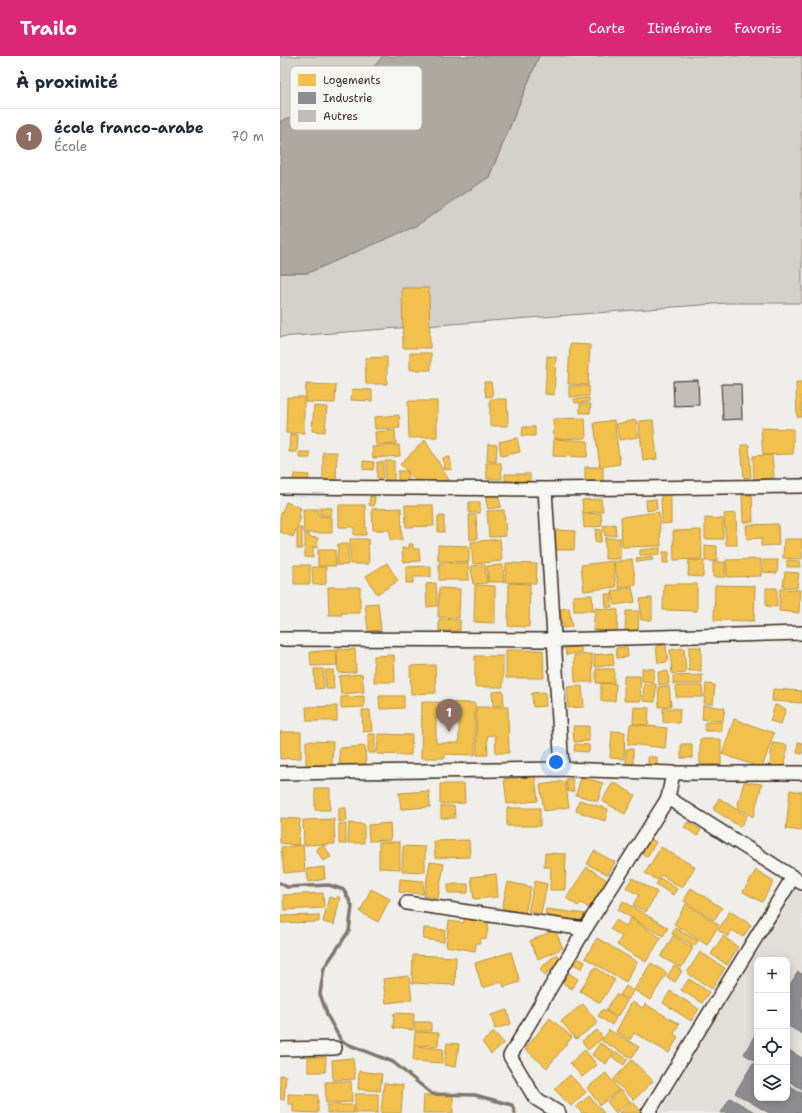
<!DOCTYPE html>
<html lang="fr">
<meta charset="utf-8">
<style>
body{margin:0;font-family:"Shantell Sans",sans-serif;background:#f2f2f3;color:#1f2937}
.controls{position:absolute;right:12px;bottom:12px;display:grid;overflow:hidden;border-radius:8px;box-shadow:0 2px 10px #0003}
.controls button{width:36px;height:36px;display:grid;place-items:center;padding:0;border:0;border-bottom:1px solid #e0e1e3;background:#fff;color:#1f2937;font:20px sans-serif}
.you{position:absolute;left:276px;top:706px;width:14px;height:14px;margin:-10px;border:3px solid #fff;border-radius:50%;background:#1a73e8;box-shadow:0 0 0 6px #1a73e833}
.badge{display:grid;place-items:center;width:26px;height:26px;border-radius:50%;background:#db2777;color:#fff;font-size:13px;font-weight:700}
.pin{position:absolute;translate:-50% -33px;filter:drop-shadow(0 1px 2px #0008)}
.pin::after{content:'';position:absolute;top:21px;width:14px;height:12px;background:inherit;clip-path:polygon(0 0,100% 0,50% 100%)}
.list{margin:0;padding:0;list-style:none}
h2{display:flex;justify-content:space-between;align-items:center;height:52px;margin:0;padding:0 16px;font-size:17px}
h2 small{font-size:13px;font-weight:400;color:#747a83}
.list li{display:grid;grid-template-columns:26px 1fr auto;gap:12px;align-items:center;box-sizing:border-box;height:56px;padding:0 16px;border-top:1px solid #e0e1e3}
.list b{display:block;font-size:15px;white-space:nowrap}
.list p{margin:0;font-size:13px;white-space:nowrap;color:#747a83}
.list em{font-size:13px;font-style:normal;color:#747a83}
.icon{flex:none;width:22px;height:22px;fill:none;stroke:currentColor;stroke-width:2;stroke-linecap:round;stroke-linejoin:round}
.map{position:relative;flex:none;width:522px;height:1057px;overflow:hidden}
header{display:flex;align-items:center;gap:24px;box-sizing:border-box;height:56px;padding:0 20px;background:#db2777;color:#fff}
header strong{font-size:19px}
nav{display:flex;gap:22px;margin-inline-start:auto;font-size:14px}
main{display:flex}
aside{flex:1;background:#fff}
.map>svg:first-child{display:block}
</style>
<header>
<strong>Trailo</strong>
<nav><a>Carte</a><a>Itinéraire</a><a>Favoris</a></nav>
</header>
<main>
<aside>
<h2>À proximité<small></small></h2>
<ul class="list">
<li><span class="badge" style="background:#8d6e63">1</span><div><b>école franco-arabe</b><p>École</p></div><em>70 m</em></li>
</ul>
</aside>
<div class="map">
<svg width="522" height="1057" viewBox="0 0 522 1057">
<rect width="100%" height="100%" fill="#efeeea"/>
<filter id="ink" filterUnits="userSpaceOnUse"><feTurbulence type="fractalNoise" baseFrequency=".025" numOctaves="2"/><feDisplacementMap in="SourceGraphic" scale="8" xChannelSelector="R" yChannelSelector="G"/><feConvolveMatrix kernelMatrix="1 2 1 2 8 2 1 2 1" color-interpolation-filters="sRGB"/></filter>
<g filter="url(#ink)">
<path fill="#e2dfdb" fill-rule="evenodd" d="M513,833L522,837V1057H379ZM477,904H507V1042H477Z"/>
<path fill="#d4d1cc" stroke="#887e75" d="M0,0H103L81,26L0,66Z
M259,0H522V247H447L0,281V217H28L209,121Z"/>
<path fill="#afa8a1" stroke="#81766d" d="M103,0H259L209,121L136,170L28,217H0V66L81,26Z"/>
<path fill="#f2c14e" stroke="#bb9440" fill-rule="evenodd" d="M122,232H149L150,292H123Z
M290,288L310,289L308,329L288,328Z
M130,297H151V314H130Z
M267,300L276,301L274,339L265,338Z
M107,301V328H86L85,302Z
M204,326H211L213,340L206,341Z
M516,326H522V361H517Z
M26,328L56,329L55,347L25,346Z
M289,330H309V340L289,341Z
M72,333L92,334V345L71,344Z
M7,341H24V377H6Z
M309,342V346L295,347L294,343Z
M210,343H227L228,370H210Z
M128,345H157V381L129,382Z
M300,348H311L310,357H300Z
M34,350L47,351L45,376L32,375Z
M119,359L120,372L95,373L94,361Z
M305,362L306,382L274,383L273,363Z
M334,364L340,408L320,411L314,367Z
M356,364L359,381L339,384L336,368Z
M373,364L377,403L363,405L359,365Z
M243,371H255V380H242Z
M481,372L513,373V398L483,399Z
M115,374L116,388L96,389L95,376Z
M10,378L18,379L17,396H9Z
M237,382L240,396L221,400L219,386Z
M274,383L308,385L307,401L273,400Z
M145,384L169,424L140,429L120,408Z
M208,388L217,389L216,406L207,405Z
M119,389L120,400L93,402L92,391Z
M461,389H469L471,421L464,422Z
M19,396H30V402H19Z
M43,396H57L56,425L43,424Z
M492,399L494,422L474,423L473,400Z
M170,401L172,413L165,414L163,402Z
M83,405L94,406L93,414L83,413Z
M105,405H114V425H105Z
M97,406H103V422H97Z
M206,407H221L222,423H207Z
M305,411H323V426L305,425Z
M118,415H128V427H118Z
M14,418L29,419L28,427L13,426Z
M225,418H250V430H225Z
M218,437L221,451L208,453L205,440Z
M381,438H391V467L382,468Z
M462,439H472L473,466H463Z
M90,440L95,441L94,450L89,449Z
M321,443L323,455L303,457L302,444Z
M376,443L377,453L367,455L366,444Z
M6,446L21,452L18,460L21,461L13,481L0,476V461Z
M189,446H200V457H189Z
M59,449H85L86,479H74V471H59Z
M125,449H153L154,470L126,471Z
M40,451L52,452L51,459H40Z
M121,452L122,484H110V474H93L92,453Z
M23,453H38V460L52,461V477H24Z
M224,454L226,480L209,481L207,455Z
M379,456L381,490L342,491L341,461Z
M321,457L322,470L304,472L303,458Z
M456,457L457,489H446L444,458Z
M189,459H196L197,483L190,484Z
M158,460H164V476H158Z
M425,462L443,463V483H425Z
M335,468L336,479L325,480L323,470Z
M498,468L499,489L481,490V482L467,483L466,469Z
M17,472H22V493H17Z
M316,473L322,474L321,486H315Z
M275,474L295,475L294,494H275Z
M421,474L422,503L394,504L393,475Z
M25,478H29V481L38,482L37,492L33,491V502L25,501Z
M325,482H340V503H325Z
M70,483H88L89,508H70Z
M220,483L222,505L193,508L191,486Z
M504,483H522V503L503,502Z
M58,488H68V509H57Z
M129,488H133V493H139L140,505L123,506L122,492H129Z
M158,489L189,490V506L158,505Z
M425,489L437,490V505H425Z
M380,492V498L360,499V494Z
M38,494H55L56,510H38Z
M383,496H389L388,507H383Z
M372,500L373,504L357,506L356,502Z
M352,503L356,529L339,532L334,506Z
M481,503V520L447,521L446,504Z
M409,504L424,505L423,521L408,520Z
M483,504H498L497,517L483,516Z
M507,504L520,505V511H507Z
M333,505L336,531L304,535L301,509Z
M433,506H445V521H433Z
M107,507L118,525L97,538L86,520Z
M159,507H188L189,524H159Z
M226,507L257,508L256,527L225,526Z
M14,509H30V528H14Z
M205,509L207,527L193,528L191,510Z
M223,509L224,526H208L207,510Z
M151,510V521H133V527H126V511Z
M32,511H46V528L33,529Z
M505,516L519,517L517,532L503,531Z
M156,527L157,550L147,551L146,528Z
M229,527L250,528L249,571L228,570Z
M384,528H417V555L383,554Z
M195,529L215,530V567L194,566Z
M435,529L475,530L474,565L434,564Z
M48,531H80V557H61L62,559H49Z
M352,531L355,546L335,549L332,535Z
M159,532L180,533L179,562L158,561Z
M486,532H497V551L486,550Z
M500,533L520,534L519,557L499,555Z
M325,538H332V551H326Z
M312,539L313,555H294L293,540Z
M372,542V564H361L360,543Z
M98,547L101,574L88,575L85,548Z
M289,552L292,571L283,572L280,553Z
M315,552L338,554L337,576L313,574Z
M346,555H359L358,577H345Z
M159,563L180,564V575H159Z
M386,589L388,606L378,607L376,590Z
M300,590L302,596L286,599L285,592Z
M347,591L348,601L337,602L336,592Z
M409,591H421V615H409Z
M404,592L406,617L392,618L390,594Z
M75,593L76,616L58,617L57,594Z
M56,594L57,609L31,610L30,596Z
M226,594H263L264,622H226Z
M333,597L334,609L315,611L314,599Z
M312,598L313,626H295L294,599Z
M114,599L115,626H94V600Z
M195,600H223V631H195Z
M155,609L156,637L131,638L130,610Z
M362,612L374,613V626L362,625Z
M34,613H43L44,632L35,633Z
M316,613H334V627H316Z
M45,614H53L54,633H46Z
M388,615L389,628L379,629L378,616Z
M82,618L84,636L61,638L59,620Z
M422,619V628H393V620Z
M344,620H360L361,645H344Z
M321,627L336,628L335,645H321Z
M364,628H376L375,646L363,645Z
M426,628L435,629L433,648L424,647Z
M302,630L304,651L288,652L287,631Z
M389,630L391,650L379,651L378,631Z
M396,630H422L423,641H396Z
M493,633L522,635V647L492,645Z
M223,635L224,649L213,650L212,636Z
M265,636L266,650L253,651L252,637Z
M84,640V651L61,652V641Z
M99,640H124V652L100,653Z
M142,646L195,647V699L165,698V702H141ZM156,662H179V687H156Z
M423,649L445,652L443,665L422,663Z
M495,649L506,653L501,668L490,665Z
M57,650V665H27L26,651Z
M196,651H228L229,697H216L215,679L207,680L208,699H197Z
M354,651L369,652L368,669L353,668Z
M383,652L400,653L399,667L383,666Z
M82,654H90L92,675L83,676Z
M454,663L494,677L482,712L442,698Z
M425,666H442V675H425Z
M350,668L387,672L385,692L348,688Z
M293,670H309V685L294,686Z
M332,675L345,676L344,703L330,702Z
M0,676H21V702L0,703Z
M88,678H95V697H88Z
M98,678L132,679L131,699L97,698Z
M420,683H441V709L420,708Z
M26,685L53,686L52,712L26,711Z
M518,686L522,687V698L517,697Z
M492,687L507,689L504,712L490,710Z
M295,688L309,689V696L294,695Z
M401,688H412V702H401Z
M85,690L86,708L60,710L59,692Z
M346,693H353V708L346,709Z
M368,701H377V711H368Z
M255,720L258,745L227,748L224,723Z
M301,721L323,727L318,745L296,739Z
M292,722L294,735L288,736L286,723Z
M285,725L289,751L264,755L260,729Z
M333,726L355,739L345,758L322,745Z
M464,726L482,728L473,761L457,752Z
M160,728H184L185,747L160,748Z
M35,732H50V754H35Z
M510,734L522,736V775L506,773Z
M149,735L150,751L121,753L119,737Z
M439,742L467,760L460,771L433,753Z
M299,744L328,753L325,765L296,755Z
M161,750H174L175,762H161Z
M59,752H66L67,765L59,766Z
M227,752H260V770H227Z
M0,762L20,763L18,789L0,787Z
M54,763L55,788L24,789L23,764Z
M408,766L421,774L417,780L404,771Z
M69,767L84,768V787H68Z
M110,767L111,784L89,785L88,769Z
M59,768H66V788H59Z
M367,781L376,786L367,801L359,796Z
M189,784L190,801L155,802L154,785Z
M99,786H120V813L99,812Z
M23,789L25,815L4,817L1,791Z
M44,789L51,801L43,805L36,793Z
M123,790L145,791V816L122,815Z
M381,791L415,811L402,832L381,819L377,824L365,817Z
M314,795L335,806L328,819L307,808Z
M265,797L286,798L285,834H270L271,811H264Z
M150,806L164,808L158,842L144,840Z
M44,811L45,823L28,826L27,813Z
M307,811L327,824L309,852L301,847L298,850L286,842Z
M476,814L494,825L482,846L463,836Z
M216,818L218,841L194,843L191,821Z
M352,822L377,836L366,856L353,849L359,839L346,832Z
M380,822L397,833L393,839L376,828Z
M120,823L144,825L143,838L119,836Z
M255,825L267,828L261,858L248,855Z
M228,826L251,831L245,857L222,852Z
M168,828H188V837H168Z
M411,832L442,852L434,864L404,845Z
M91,833L110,843L98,866L80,856Z
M43,837L44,852L4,854L3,839Z
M58,840L60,842L54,869L43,866L49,841L56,843Z
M343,845L388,872L383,880L338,854Z
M406,848L439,869L427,889L394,868Z
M266,853L307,858L306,865L265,861Z
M450,855L471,869L463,881L452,874L448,881L438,874Z
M39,859V866L1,867L0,860Z
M184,862L209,866L206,883L201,882L200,887H196L195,895L166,890L169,865L184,867Z
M351,862L381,882L366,906L337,889L342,880L330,873L336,864L346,870Z
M144,872L165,874L164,886L143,883Z
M395,872L418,885L414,890L392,878Z
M275,874L283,892L258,903L250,885Z
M393,880L413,892L401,912L381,901Z
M443,880L458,891L447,909L431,898Z
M317,882L357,906L346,926L305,902Z
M231,896L240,926L224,931L222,926L202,932L195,907Z
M420,896L445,912L432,933L407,917Z
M276,898L281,904L265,919L260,913Z
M133,899L176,901L175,929L132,927Z
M296,901L305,906L302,913L292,907Z
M371,907L387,917L370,944L354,934Z
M394,910L402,915L395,926L387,921Z
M315,911L335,924L320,947L300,935Z
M287,916L298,923L292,933L281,926Z
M129,920L132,944L106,947L103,923Z
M409,923L429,936L422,947L401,934Z
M346,930L353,935L348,944L340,939Z
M390,935L419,953L411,965L383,947Z
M336,938L347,945L337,961L326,954Z
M352,946L363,952L365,948L399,968L394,978L398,981L389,997L354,977L350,984L336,976Z
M303,948L318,967L296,983L281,965Z
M323,953L336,962L332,969L318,960Z
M227,954L231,968L215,973L211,959Z
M114,957L134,958L133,974L113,972Z
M270,962L292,981L267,1012L245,993Z
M135,966H151V975H135Z
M317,974L323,982L308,994L302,985Z
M329,974L359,991L352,1002L322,985Z
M135,976L159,977L158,990L134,989Z
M214,976L224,987L211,998L202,986Z
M167,987L179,988L176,1011L164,1009Z
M320,987L334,996L326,1008L312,999Z
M134,990L163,993L162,1007L133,1005Z
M305,994L317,1009L302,1021L290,1007Z
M336,996L348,1003L344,1009L332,1001Z
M28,1001H46L45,1016H28Z
M73,1002L75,1023L53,1024L52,1004Z
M352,1004L373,1025L354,1044L333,1024Z
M79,1015L102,1018L100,1035L78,1033Z
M326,1017L339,1034L320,1049L307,1032Z
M0,1019L6,1020L4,1044L0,1043Z
M290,1019L306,1036L291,1050L274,1033Z
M71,1025L72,1046L46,1047L45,1026Z
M104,1027L123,1029L121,1057H101Z
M340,1034L350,1045L336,1057L327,1046Z
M8,1038L38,1039V1057L13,1056V1048H8Z
M75,1038H98V1057H75Z
M144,1039H173V1057H143Z
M309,1040L324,1057H302L296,1051Z
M352,1045L361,1055L360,1057H339Z
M47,1049H74V1057H47Z"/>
<path fill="#8d8d92" stroke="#746f6f" d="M518,916L522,918V978L507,969V933Z
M477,975V1006L464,998Z
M507,993L522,1002V1033L507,1024Z
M473,1007L477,1010V1042H507V1028L522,1037V1057H489L455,1037Z
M450,1042L476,1057H441Z"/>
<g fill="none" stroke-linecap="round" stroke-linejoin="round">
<path stroke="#81766d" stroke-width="3.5" d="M0,827L7,831L49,829L64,834L72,850L69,875L44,912L40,938L48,961L62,986L113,1006L152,1038L195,1039L232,1049L235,1057"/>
</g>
<path fill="#c2bdb7" stroke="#3b2a1e" d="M418,324L419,349L394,350L393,325Z
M441,328H461L462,363L443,364Z"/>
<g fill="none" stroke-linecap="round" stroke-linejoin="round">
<g stroke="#3b2a1e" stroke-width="16">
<path id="minor" d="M0,431L265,433L522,430
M265,433L282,713
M0,583L274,584L522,577
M0,717L282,713L393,717H522
M393,717L388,742L522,827
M127,847L305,873
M0,993L55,992
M279,1057L255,1042L230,1000L305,873L388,742
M368,1057L513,821"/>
</g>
<use href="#minor" stroke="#f6f6f2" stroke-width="13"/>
</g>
</g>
<rect x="10" y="10" width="132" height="64" rx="6" fill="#f6f6f2" stroke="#beb9b2" stroke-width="1"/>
<rect x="18" y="18" width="18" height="12" fill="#f2c14e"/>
<rect x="18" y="36" width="18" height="12" fill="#8d8d92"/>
<rect x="18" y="54" width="18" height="12" fill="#c2bdb7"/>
<g font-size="11" fill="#3b2a1e">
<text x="43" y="28">Logements</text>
<text x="43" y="46">Industrie</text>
<text x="43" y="64">Autres</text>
</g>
</svg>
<div class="controls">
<button>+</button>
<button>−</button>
<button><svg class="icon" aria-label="locate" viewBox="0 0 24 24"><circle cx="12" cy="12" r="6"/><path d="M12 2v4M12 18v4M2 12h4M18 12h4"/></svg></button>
<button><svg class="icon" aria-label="layers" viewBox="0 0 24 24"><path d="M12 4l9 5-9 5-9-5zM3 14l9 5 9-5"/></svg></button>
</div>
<div class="you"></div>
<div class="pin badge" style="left:169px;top:676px;background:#8d6e63">1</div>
</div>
</main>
